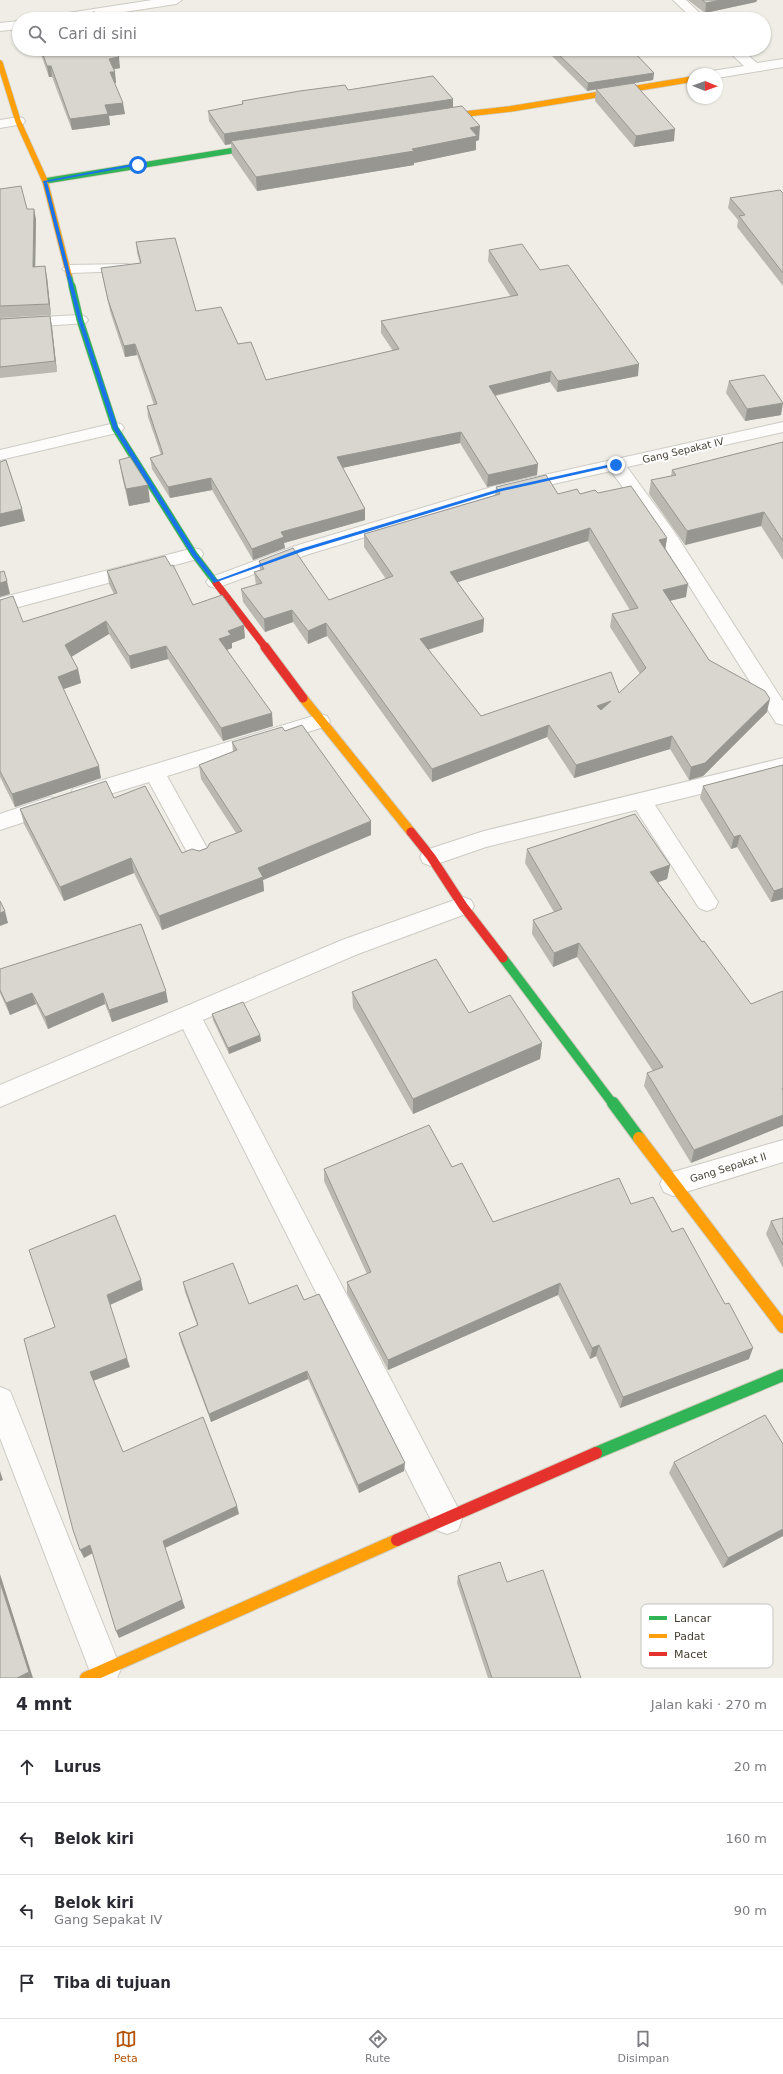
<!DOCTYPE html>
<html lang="id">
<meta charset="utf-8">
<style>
body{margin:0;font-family:"DejaVu Sans",sans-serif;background:#f7f7f7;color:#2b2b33}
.compass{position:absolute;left:687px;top:68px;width:36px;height:36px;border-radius:50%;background:#fff;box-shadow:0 1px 3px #0004;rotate:91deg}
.stop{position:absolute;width:12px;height:12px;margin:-9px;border:3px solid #1a73e8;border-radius:50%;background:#fff}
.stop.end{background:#1a73e8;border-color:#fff;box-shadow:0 1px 4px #0008}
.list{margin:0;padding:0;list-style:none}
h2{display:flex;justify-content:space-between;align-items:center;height:52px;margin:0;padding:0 16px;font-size:17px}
h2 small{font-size:13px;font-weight:400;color:#7c7c81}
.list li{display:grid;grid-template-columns:26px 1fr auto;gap:12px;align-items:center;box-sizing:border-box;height:72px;padding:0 16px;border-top:1px solid #e1e1e2}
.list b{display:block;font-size:15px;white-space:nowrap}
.list p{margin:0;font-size:13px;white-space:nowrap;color:#7c7c81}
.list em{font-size:13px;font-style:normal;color:#7c7c81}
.icon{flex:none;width:22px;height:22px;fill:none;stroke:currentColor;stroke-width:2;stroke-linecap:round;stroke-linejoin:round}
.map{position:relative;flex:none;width:783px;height:1678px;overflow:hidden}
.search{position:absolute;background:#fff;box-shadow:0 1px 3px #0004;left:12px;right:12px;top:12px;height:44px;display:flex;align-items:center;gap:10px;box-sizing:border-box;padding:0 14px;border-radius:22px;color:#7c7c81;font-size:15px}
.sheet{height:340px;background:#fff}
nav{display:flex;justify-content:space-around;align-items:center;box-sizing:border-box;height:56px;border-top:1px solid #e1e1e2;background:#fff;font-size:11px;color:#7c7c81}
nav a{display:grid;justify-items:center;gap:2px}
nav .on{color:#b45309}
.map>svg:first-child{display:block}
</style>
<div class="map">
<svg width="783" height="1678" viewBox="0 0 783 1678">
<rect width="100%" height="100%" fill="#efede6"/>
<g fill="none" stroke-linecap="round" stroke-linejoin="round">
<g stroke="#cdcbc4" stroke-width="2">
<path id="lane" d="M127,264L132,265L134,268L132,271L69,273L62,269L69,265Z"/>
</g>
<g stroke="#cdcbc4" stroke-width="2">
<path id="street" d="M152,0H182L176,4L79,19H49L55,15Z
M673,0H686L706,19H693Z
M19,21V29L0,31V23Z
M726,49H741L757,63L783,59V67L717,78V74H710L712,71L744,66Z
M18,117L23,118L25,121L23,124L0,128V120Z
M80,315L86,317L88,320L86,323L0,329V319Z
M783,422V432L627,467L673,530L783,701V725L776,723L659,538L611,471L505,495L309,554L216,588L209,586L206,582L209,578L295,546L495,486Z
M115,423L121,424L124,428L121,432L0,460V450Z
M194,548L201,550L203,554L201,558L0,612V598Z
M320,714L327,716L330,721L327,726L167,776L211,855L208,861L200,864L192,861L149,782L81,803L73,801L70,795L73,789Z
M783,758V774L655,805L718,902L715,908L707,911L699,908L636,810L486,847L431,866L423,863L420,857L423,851L484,831Z
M50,797L58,799L61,805L58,811L0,830V814Z
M463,897L471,900L474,906L471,912L358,954L203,1020L458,1508L462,1519L458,1530L447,1534L436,1530L183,1029L0,1107V1085L342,940Z
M783,1140V1162L673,1196L664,1192L660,1184L664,1176L673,1172Z
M0,1387L10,1391L14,1401L121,1669L117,1678H93L89,1669L0,1438Z"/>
</g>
<g stroke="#cfcbbc" stroke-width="7">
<path id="fast-far3" d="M45,181L261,146
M69,275L72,287"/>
</g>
<g stroke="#cfcbbc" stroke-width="8">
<path id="fast-far2" d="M72,286L80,320L115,428L194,554L216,583"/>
</g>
<g stroke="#cfcbbc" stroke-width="11">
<path id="fast-far1" d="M503,958L613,1104"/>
</g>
<g stroke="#cfcbbc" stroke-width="14">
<path id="fast" d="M613,1103L639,1138
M596,1453L783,1375"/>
</g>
<g stroke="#cfcbbc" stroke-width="7">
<path id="slow-far2" d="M0,63L18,121L45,181L69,275
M439,117L510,109L693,79"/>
</g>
<g stroke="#cfcbbc" stroke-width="11">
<path id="slow-far1" d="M303,698L411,832"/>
</g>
<g stroke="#cfcbbc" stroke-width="14">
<path id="slow" d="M639,1138L783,1327
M86,1678L397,1540"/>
</g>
<g stroke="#cfcbbc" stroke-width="8">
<path id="jam-far2" d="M216,583L266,648"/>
</g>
<g stroke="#cfcbbc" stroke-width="11">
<path id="jam-far1" d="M265,647L303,698
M411,832L431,857L463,906L503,958"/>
</g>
<g stroke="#cfcbbc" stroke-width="14">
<path id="jam" d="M397,1540L596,1453"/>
</g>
<use href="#lane" fill="#fdfcfb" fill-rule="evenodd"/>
<use href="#street" fill="#fdfcfb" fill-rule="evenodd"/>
<use href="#fast-far3" stroke="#30b455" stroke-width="5.5"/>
<use href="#fast-far2" stroke="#30b455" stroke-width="7"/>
<use href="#fast-far1" stroke="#30b455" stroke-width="9"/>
<use href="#fast" stroke="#30b455" stroke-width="12"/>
<use href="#slow-far2" stroke="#ff9f0a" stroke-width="5.5"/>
<use href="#slow-far1" stroke="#ff9f0a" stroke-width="9"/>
<use href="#slow" stroke="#ff9f0a" stroke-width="12"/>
<use href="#jam-far2" stroke="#e5322d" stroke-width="7"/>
<use href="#jam-far1" stroke="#e5322d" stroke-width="9"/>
<use href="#jam" stroke="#e5322d" stroke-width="12"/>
</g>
<path fill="#bab8b1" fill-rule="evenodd" d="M688,0H757L756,2L705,13Z
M39,49H114L120,68L114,69L116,83H114L125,114L109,116L110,125L72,130L52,77H49Z
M545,49H631L654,73L653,80L634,83L674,141L634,147L595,101L596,89L587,91Z
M348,90L453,107L479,140L476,141V150L414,163V165L257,191L232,155L231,144L225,145L209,121L208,111L242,104V101Z
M0,189L27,209L36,219L35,267L47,277L51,315L0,318Z
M783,193V286L737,227L738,220L728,208L730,198Z
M136,242L196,311L238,344L266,380L393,351L381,333V321L511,297L488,261L489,250L540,270L638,376L557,392L550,382L495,396L537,475L487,487L460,443L342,468L365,509V520L284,543L285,548L253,560L212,490L170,498L152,469L150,458L161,455L148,417L147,406L154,405L137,355L125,357L110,311L103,279L101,268L140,263L137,253Z
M50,316L52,327L57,372L0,378V319Z
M729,381L781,415L745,421L726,393Z
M783,442V560L761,526L685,545L649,494L651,480L671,476L672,470Z
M119,460L150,502L129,506L122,477Z
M496,487L558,494L598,493L667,538L665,550L686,597L670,601L709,660L767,712L703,776L689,780L670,749L574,778L547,737L432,782L327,636L308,644L293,622L265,632L243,602L241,589L256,585L254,572L260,570L259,561L329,600L386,579L364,547V534L495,495ZM588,541L630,610L612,614L610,627L640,674L619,693L481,716L428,650L483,632L484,619L457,582Z
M171,566L193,605L245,638L232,643V648L227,650L273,726L223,741L168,659L131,669L109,634L71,656L78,669L81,683L63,689L101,778L15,807L0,777V600L23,622L114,594L109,584L107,571Z
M285,731L371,835L263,880L264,891L162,930L134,873L64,901L24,824L20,809L114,798L182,853L199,851L207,848L236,833L201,779L199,765L233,752L232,742Z
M783,765V899L771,902L737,847L731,849L700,798L703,786Z
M527,849L670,865L667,879L658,882L702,942L751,1004L691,1163L644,1086L647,1073L653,1071L577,957L553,967L532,934L533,920L554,912L525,863Z
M0,969L168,1002L112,1022L105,1004L48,1029L36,1004L10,1015L0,993Z
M352,992L469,1013L542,1043L540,1059L413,1114L353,1008Z
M212,1014L260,1035L261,1041L229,1054L213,1020Z
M452,1167L493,1222L631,1204L672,1232L749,1359L620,1408L596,1356L590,1359L558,1295L388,1370L347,1293V1282L367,1274L324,1181V1169Z
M783,1218V1268L766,1234L771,1221Z
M183,1282L249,1304L304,1300L404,1471L359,1493L308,1379L211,1422L181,1342L179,1333L197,1325L185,1292Z
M674,1462L783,1536L723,1568L669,1473Z
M458,1576L507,1582L581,1678H488L457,1583Z"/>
<path fill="#979690" d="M721,0H757L756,2L705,13L706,3Z
M119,57L120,68L110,70L109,59Z
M47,66H51L52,77H49Z
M110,72H115L116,83H111Z
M654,73L653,80L587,91L588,83Z
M453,99V109L231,141V144L225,145L224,134Z
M123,103L125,114L109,116L110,125L72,130L70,119L105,105Z
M480,126L479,140L476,141V150L414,163V165L257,191L256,177L412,149L470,128Z
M675,129L674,141L634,147L636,136Z
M34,209L36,219L35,278L33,267Z
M45,266L47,277L51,315L49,304Z
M50,316L52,327L57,372L55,361Z
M135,344L137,355L125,357L124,346Z
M639,364L638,376L557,392L558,381Z
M551,371L550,382L488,397L489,386Z
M783,403L781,415L745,421L747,409Z
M461,432L460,443L337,469V457Z
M538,464L537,475L487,487L488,475Z
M211,478L212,490L170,498L168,487Z
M148,485L150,502L129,506L126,489Z
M22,509L25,521L0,527V514Z
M365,509V520L284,543L285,548L253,560L252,549L281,532Z
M764,512L761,526L685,545L687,531Z
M590,528L588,541L449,585L450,572Z
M667,538L665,550L659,540Z
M7,581L10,594L0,597V583Z
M688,584L686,597L660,603L663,590Z
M292,610L293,622L265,632L264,619Z
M484,619L483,632L420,652V639Z
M106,621L109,634L68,659L65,645Z
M326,623L327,636L308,644V631Z
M244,625L245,638L232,643V648L221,652L219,639L228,631Z
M166,646L168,659L131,669L129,656Z
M78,669L81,683L61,690L58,677Z
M770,699L767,712L703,776L689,780L691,767Z
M611,701L596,719L597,706Z
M272,713L273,726L223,741L221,728Z
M549,725L547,737L432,782V769Z
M672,736L670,749L574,778L576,765Z
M99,766L101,778L15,807L12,794Z
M371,821V835L263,880L264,891L162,930L159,916L258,868Z
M740,835L737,847L731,849L734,837Z
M131,858L134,873L64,901L60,887Z
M670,865L667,879L648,886L650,872Z
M783,888V899L771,902L774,891Z
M5,911L8,923L0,926V913Z
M579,943L577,957L553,967L554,953Z
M166,991L168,1002L112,1022L109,1010Z
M32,993L36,1004L10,1015L6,1003Z
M103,993L105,1004L48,1029L45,1017Z
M260,1035L261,1041L229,1054L228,1048Z
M542,1043L540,1059L413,1114V1099Z
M783,1115V1126L691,1163L694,1150Z
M141,1280L143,1290L110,1305L107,1295Z
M560,1283L558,1295L388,1370V1360Z
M599,1345L596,1356L590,1359L592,1348Z
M753,1348L749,1359L620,1408L623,1397Z
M127,1358L130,1367L93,1381L90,1372Z
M307,1371L308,1379L211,1422L209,1414Z
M405,1463L404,1471L359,1493L358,1485Z
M0,1471L3,1480L0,1481Z
M237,1506L239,1514L165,1548L185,1608L119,1638L116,1631L163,1541Z
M783,1529V1536L723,1568L728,1558Z
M90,1545L93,1553L84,1558L80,1550Z
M0,1574L33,1678H17L0,1582Z"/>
<path fill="#d8d6ce" stroke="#979690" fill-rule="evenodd" d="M702,0H721L706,3Z
M95,12L99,19H46Z
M41,49H114L119,57L109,59L115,72H110L123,103L105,105L108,114L70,119L51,66H47Z
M553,49H631L654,73L588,83Z
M433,76L453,99L224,134L208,111L243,104L242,101L300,91L345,85L348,90Z
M634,83L675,129L636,136L596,89Z
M462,106L480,126L470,128L477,136L412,149L414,151L256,177L231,141Z
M21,186L27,209H34L33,267L45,266L49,304L0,306V189Z
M780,190L783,193V273L739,216L745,215L730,198Z
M175,238L196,311L221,307L238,344L251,342L266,380L399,349L381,321L518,295L489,250L522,244L540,270L568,265L639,364L558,381L551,371L489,386L538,464L488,475L461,432L337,457L365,509L281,532L284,537L252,549L211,478L168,487L150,458L163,454L147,406L157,404L135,344L124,346L108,300L101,268L141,263L136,242Z
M50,316L55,361L0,367V319Z
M764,375L783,403L747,409L729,381Z
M783,442V541L764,512L687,531L651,480L676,475L672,470Z
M130,457L148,485L126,489L119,460Z
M6,460L22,509L0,514V462Z
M546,475L558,494L577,489L580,494L595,490L598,493L631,486L667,538L659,540L688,584L663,590L709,660L765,691L770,699L705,763L691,767L672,736L576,765L549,725L432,769L326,623L308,631L292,610L264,619L241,589L262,583L254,572L264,569L259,561L293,548L329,600L393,576L364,534L500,494L496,487ZM590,528L638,608L612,614L646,668L619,693L611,672L481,716L420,639L484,619L450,572ZM611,701L601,710L597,706Z
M165,556L171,566L173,565L193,605L222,595L244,625L228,631L231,635L219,639L272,713L221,728L166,646L129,656L106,621L65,645L78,669L58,677L99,766L12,794L0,771V600L13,596L23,622L117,593L107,571Z
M4,571L7,581L0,583V572Z
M302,725L371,821L258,868L263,877L159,916L131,858L60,887L20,809L106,781L114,798L145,786L182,853L192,849L199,851L207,848L210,843L242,831L199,765L237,750L232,742L282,727L285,731Z
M783,765V888L774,891L740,835L734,837L703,786Z
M635,814L670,865L650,872L702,942L704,941L751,1004L783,991V1088L782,1089L783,1091V1115L694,1150L647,1073L663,1067L579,943L554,953L533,920L562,909L527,849Z
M0,901L5,911L0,913Z
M141,924L166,991L109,1010L103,993L45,1017L32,993L6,1003L0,990V969Z
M436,959L469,1013L510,995L542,1043L413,1099L352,992Z
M243,1002L260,1035L228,1048L212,1014Z
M429,1125L452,1167L462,1163L493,1222L619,1178L631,1204L653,1197L672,1232L683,1228L725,1304L729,1303L753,1348L623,1397L599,1345L592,1348L560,1283L388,1360L347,1282L371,1272L324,1169Z
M115,1215L141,1280L107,1295L127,1358L90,1372L123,1452L203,1417L237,1506L163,1541L182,1600L116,1631L90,1545L80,1550L73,1530L24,1339L55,1327L29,1250Z
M783,1218V1245L771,1221Z
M233,1263L249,1304L297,1285L304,1300L319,1294L405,1463L358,1485L307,1371L209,1414L179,1333L198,1325L183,1282Z
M765,1415L783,1444V1529L728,1558L674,1462Z
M500,1562L507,1582L543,1570L581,1678H492L458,1576Z
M0,1582L29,1672L17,1678H0Z"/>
<path fill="#1a73e8" d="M138,163L140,165L47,182L82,320L118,428L196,553L217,580L300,549L499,489L616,463L619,465L502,491L304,551L214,583L192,555L113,428L78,320L43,181Z"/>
<g text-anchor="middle" stroke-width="4" stroke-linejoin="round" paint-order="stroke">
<g font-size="10" fill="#453f32" stroke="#fff">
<text transform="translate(683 450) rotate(-13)" y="4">Gang Sepakat IV</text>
<text transform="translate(728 1167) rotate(-17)" y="4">Gang Sepakat II</text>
</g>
</g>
<rect x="641" y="1604" width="132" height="64" rx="6" fill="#fff" stroke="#c7c5c2" stroke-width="1"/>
<rect x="649" y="1616" width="18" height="4" fill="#30b455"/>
<rect x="649" y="1634" width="18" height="4" fill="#ff9f0a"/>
<rect x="649" y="1652" width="18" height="4" fill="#e5322d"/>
<g font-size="11" fill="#453f32">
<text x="674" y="1622">Lancar</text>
<text x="674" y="1640">Padat</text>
<text x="674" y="1658">Macet</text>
</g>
</svg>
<svg class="compass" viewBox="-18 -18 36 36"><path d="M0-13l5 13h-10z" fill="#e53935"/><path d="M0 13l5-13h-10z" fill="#7c7c81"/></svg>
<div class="stop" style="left:138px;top:165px"></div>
<div class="stop end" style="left:616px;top:465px"></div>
<div class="search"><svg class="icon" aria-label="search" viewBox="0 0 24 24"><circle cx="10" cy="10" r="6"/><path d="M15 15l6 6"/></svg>Cari di sini</div>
</div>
<section class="sheet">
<h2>4 mnt<small>Jalan kaki · 270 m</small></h2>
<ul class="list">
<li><svg class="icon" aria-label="ahead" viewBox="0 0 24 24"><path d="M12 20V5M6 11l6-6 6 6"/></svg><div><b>Lurus</b></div><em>20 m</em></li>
<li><svg class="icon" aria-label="left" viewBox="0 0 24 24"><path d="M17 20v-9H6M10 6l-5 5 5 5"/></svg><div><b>Belok kiri</b></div><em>160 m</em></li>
<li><svg class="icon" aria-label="left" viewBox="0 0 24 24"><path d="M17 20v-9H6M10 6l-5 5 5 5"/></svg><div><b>Belok kiri</b><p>Gang Sepakat IV</p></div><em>90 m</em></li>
<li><svg class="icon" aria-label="arrive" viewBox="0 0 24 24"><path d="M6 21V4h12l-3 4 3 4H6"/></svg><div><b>Tiba di tujuan</b></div></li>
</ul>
</section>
<nav>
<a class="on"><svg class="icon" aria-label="map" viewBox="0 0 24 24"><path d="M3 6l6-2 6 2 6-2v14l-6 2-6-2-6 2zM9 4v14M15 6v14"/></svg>Peta</a>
<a><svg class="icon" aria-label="directions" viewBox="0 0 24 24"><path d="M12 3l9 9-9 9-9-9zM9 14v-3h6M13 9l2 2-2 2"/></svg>Rute</a>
<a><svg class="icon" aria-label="saved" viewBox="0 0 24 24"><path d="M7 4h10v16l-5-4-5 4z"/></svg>Disimpan</a>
</nav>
